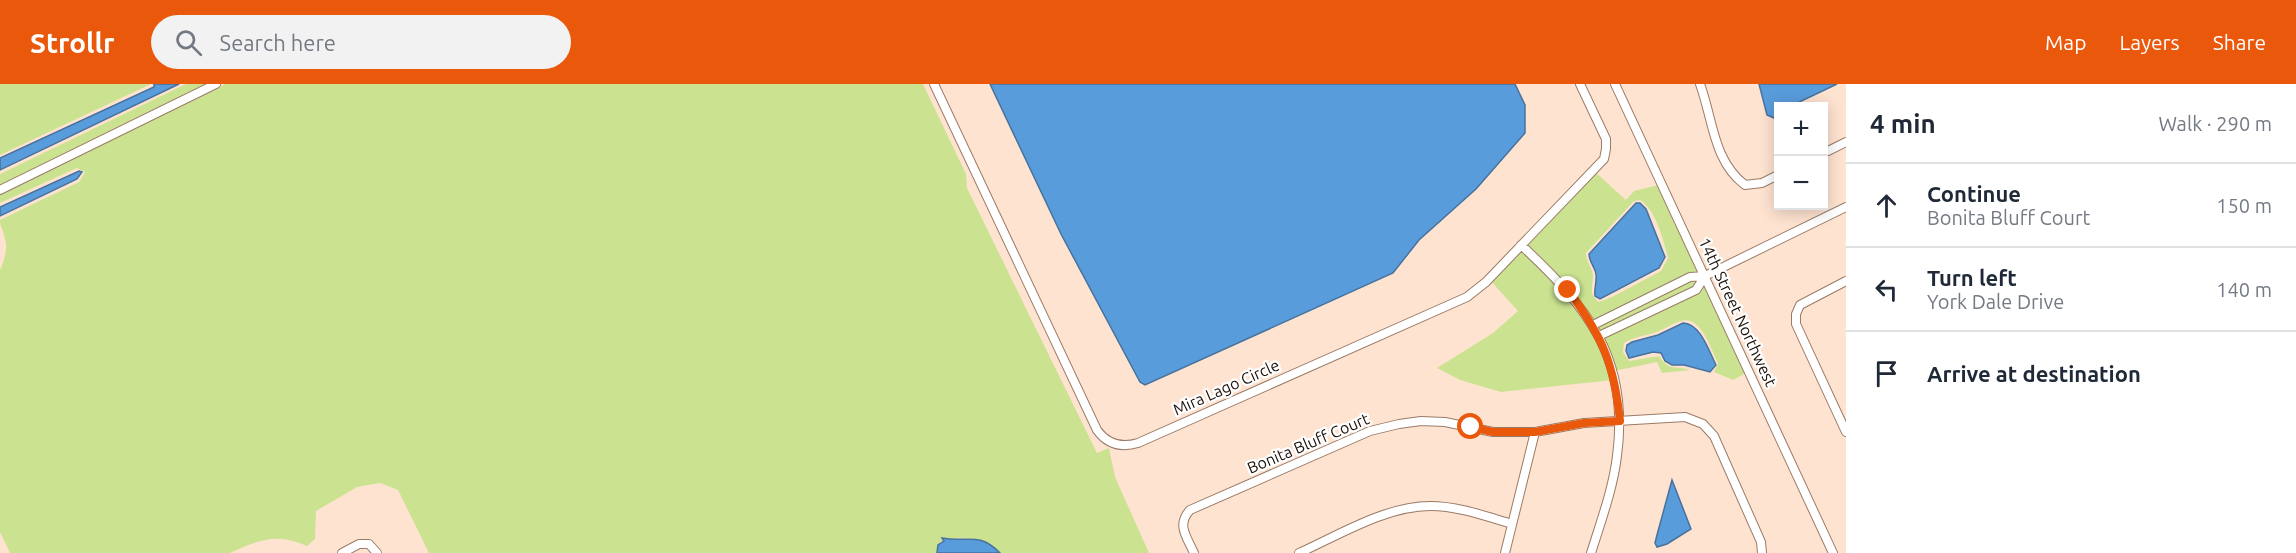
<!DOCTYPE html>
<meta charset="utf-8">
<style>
body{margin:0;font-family:Ubuntu,sans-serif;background:#f2f2f3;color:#1f2937}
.controls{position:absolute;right:18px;top:18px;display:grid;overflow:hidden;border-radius:0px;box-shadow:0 3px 15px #0003}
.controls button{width:54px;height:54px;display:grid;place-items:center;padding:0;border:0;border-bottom:2px solid #e0e1e3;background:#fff;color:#1f2937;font:30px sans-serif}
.stop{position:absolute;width:18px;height:18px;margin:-14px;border:4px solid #ea580c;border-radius:50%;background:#fff}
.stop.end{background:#ea580c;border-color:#fff;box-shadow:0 2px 6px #0008}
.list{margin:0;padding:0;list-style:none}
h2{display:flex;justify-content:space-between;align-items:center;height:78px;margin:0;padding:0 24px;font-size:26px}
h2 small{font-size:20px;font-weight:400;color:#747a83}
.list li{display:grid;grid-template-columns:39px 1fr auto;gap:18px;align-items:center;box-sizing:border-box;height:84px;padding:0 24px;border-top:2px solid #e0e1e3}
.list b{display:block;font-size:22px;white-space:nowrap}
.list p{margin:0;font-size:20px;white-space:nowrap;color:#747a83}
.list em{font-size:20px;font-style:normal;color:#747a83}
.icon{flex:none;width:33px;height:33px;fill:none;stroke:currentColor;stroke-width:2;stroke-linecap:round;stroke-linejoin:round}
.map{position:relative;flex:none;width:1846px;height:469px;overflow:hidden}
header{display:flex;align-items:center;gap:36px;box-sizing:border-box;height:84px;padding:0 30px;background:#ea580c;color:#fff}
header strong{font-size:28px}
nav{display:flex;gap:33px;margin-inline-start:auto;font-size:21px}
.search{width:420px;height:54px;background:#f2f2f3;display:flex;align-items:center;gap:15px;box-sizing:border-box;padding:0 21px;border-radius:33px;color:#747a83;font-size:22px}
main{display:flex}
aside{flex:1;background:#fff}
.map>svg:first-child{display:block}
</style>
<header>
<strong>Strollr</strong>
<div class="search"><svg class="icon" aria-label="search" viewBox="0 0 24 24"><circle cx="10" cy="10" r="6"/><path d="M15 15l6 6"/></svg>Search here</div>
<nav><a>Map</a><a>Layers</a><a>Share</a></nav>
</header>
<main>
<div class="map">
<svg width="1846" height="469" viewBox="0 0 1846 469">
<rect width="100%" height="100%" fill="#ffe3d1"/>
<path fill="#cbe391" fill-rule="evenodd" d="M0,0H151L0,71Z
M186,0H207L0,102V90Z
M225,0H923L966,90L967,104L1097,369L1109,364L1115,393L1149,469H1000C986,454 959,450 940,458L937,469H429L398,406L380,399L357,403L316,427L315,455L307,462C275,448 260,456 230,469H10L0,448V186C4,177 8,165 5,155C4,147 0,144 0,136L79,98L85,88L77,84L0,119V110Z
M1595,88L1626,116L1634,107L1658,101L1699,189L1691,197H1698L1694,203L1629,234L1698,210L1705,200L1746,289L1733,296L1714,288L1718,279C1711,266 1701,231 1681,237C1674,239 1666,244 1659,247C1647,252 1635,252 1624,259L1623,268L1629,277L1659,272C1669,288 1676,281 1690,286L1662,289L1657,278L1614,287L1613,296L1501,308L1460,296L1437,284L1493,249L1518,227L1489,195ZM1640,116C1656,126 1663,155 1668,174L1661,187L1612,213L1599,218C1588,210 1593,203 1593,192C1593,184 1586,178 1586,169L1634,117Z"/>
<path fill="#599cdb" stroke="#47729c" stroke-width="1.5" d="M154,0H179L0,86V74L154,3Z
M990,0H1515L1525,21V49L1476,105L1419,156L1393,189L1145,301L1140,298L1061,150Z
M1759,0H1837L1791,22H1778V30L1774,34L1767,31Z
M79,87L82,88L77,95L0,132V123Z
M1636,119H1640L1646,125L1665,173L1659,184L1600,215L1595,212C1594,204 1597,198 1596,190C1595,183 1589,178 1589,170Z
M1683,239C1700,239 1709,267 1716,281L1710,288L1684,281H1672L1665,277L1661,269L1653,268L1629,274L1626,267L1627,261L1632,258L1658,251Z
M1672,396L1691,445L1667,460L1657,463L1655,459L1657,451Z
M942,454C967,459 979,447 1000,469H937L938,461L944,457Z"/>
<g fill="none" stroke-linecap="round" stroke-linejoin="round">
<g stroke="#9a7b67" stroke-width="10">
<path id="minor" d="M934,0L1097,346C1107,360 1121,364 1138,359L1467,213L1486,198L1604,75L1606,65V55L1580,0
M1615,0L1833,469
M1700,0C1713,35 1713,77 1745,101L1762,99L1778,91
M1824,69L1846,58
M0,106L216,0
M1521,161C1588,223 1630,275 1617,372C1613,405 1601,437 1591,469
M1846,197L1800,221L1796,230V240L1846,348
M1593,241L1690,193L1705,192L1846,123
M1599,252L1696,206L1705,192
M342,469L359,460H369L377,469
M1194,469C1187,453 1176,441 1190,426L1370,347L1399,340L1421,337L1445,338L1493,348H1535L1584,339L1685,333L1703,340L1714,352L1761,458L1762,469
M1299,469C1339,451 1386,422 1430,422C1458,422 1485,432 1512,440
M1505,469L1535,348"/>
</g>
<use href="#minor" stroke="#fff" stroke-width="8"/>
</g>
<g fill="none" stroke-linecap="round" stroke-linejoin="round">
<path stroke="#ea580c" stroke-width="8" d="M1471,343L1493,348H1535L1584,339L1620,337C1614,279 1602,252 1568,206"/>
</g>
<g text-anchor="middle" stroke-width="4.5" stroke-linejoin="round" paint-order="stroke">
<g font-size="16" fill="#1c1109" stroke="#fff">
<text transform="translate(1738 228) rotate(65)" y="6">14th Street Northwest</text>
<text transform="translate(1226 303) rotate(-24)" y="6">Mira Lago Circle</text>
<text transform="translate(1308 359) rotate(-23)" y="6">Bonita Bluff Court</text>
</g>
</g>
</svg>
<div class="controls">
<button>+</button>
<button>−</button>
</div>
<div class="stop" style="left:1471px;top:343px"></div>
<div class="stop end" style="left:1568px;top:206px"></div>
</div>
<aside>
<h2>4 min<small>Walk · 290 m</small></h2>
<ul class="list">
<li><svg class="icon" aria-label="ahead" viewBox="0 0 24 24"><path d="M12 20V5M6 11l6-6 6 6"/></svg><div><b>Continue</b><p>Bonita Bluff Court</p></div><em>150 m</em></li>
<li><svg class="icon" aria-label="left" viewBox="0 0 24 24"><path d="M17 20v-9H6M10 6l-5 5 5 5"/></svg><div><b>Turn left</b><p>York Dale Drive</p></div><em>140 m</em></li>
<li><svg class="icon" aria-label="arrive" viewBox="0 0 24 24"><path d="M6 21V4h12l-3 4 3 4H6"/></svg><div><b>Arrive at destination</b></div></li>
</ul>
</aside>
</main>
